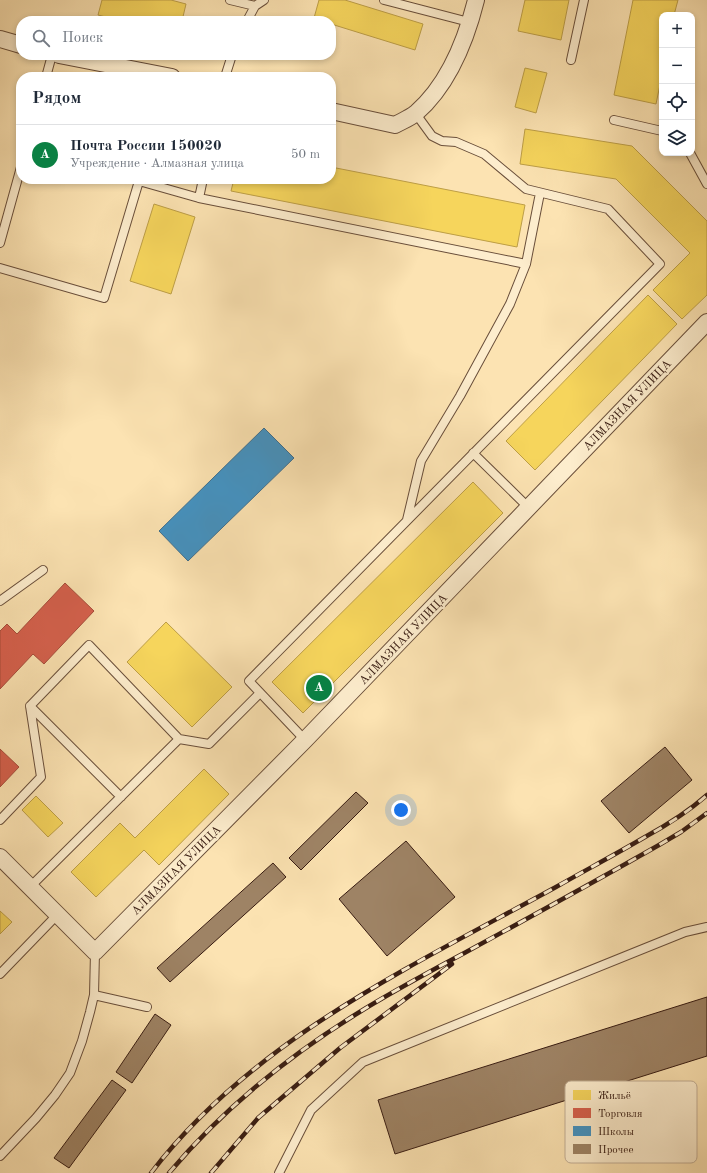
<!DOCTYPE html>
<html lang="ru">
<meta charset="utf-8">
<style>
body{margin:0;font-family:"Old Standard TT",serif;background:#f6f6f7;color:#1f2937}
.controls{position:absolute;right:12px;top:12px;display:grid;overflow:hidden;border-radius:8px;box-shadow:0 2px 6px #0003}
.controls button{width:36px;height:36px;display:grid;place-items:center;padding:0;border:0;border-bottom:1px solid #e0e1e3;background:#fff;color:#1f2937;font:20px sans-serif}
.you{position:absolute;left:401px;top:810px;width:14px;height:14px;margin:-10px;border:3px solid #fff;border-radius:50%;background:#1a73e8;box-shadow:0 0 0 6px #1a73e833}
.badge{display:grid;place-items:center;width:26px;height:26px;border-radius:50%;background:#0b8043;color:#fff;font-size:13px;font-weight:700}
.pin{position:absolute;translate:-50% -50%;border:2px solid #fff;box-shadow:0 1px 4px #0006}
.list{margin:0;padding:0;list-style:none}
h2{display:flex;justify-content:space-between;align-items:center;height:52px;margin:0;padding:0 16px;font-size:17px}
h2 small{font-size:13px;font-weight:400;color:#747a83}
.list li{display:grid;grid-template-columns:26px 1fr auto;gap:12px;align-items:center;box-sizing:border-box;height:60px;padding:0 16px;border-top:1px solid #e0e1e3}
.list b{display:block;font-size:15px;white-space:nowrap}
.list p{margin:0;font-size:13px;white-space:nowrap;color:#747a83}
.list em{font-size:13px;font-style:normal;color:#747a83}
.icon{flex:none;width:22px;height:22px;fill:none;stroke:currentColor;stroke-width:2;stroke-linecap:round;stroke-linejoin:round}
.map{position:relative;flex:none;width:707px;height:1173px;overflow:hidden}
.search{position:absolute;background:#fff;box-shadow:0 2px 6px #0003;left:16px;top:16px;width:320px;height:44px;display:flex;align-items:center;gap:10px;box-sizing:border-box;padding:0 14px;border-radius:16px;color:#747a83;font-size:15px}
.panel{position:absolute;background:#fff;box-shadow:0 2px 6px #0003;left:16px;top:72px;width:320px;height:112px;border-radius:16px}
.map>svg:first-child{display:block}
</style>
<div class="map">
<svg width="707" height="1173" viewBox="0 0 707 1173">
<rect width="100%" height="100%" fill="#fce3b2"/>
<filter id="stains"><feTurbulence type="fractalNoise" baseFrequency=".005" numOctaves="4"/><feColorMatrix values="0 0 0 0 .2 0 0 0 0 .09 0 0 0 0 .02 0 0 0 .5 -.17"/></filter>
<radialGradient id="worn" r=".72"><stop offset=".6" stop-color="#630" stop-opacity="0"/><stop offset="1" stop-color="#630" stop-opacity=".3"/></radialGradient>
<path fill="#f6d55c" stroke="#bd9e46" d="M102,0H171L186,4L182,21H121L98,15Z
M319,0H345L423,24L415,50L331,24V21H322L314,18Z
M525,0H569L561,40L518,31Z
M633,0H678L674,15H662V75L656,104L614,95Z
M525,68L547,73L536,113L515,107Z
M525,129L632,146L707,221V295L682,319L653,290L690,253L616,179L520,164Z
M331,167L525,205L517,247L231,191L234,179H331Z
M154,204L195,217L171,294L130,281Z
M648,295L677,324L535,470L506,441Z
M473,482L503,513L303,713L272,682Z
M166,622L232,687L192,727L127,662Z
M204,769L229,794L159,865L144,850L96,897L71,872L120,823L135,838Z
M36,796L63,823L48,837L22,810Z
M0,911L12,922L0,934Z"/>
<path fill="#d6604d" stroke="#a74c3b" d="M65,583L94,611L44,664L33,654L0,689V631L7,624L17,634Z
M0,749L19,767L0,787Z"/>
<path fill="#4393c3" stroke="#406f8e" d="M264,428L294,458L188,561L159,531Z"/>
<path fill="#9e8365" stroke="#381c12" d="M665,747L692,780L629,833L601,801Z
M356,792L368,803L301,870L289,858Z
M406,841L455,897L387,956L339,899Z
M273,863L286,877L170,982L157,968Z
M707,997V1056L395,1154L378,1100Z
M155,1014L171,1025L132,1083L116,1072Z
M112,1080L126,1090L69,1168L54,1158Z"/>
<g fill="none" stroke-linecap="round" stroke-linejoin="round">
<g stroke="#694e3a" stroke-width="10">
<path id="lane" d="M230,0L255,6
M384,0L469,22
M247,21L255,6L264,0
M571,60L584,0
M46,77L52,55
M225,77L232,55
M614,120L662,131
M690,153L707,184
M203,179L199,198L526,264L540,193
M0,243L21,167
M0,268L104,298L139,181L199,198
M473,453L529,508
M407,520L421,461L460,396L510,304L526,264
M0,601L43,570
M179,739L209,744L260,693
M305,740L249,681L660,264L608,209L526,189L484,154L456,142L442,141L432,136L416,114
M0,820L41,777L30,706
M30,887L179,739L89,645L30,706L121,797
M0,974L58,914
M94,995L147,1007
M0,1156L36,1118L55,1095L70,1073L82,1041L90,1012L94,995L95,952
M279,1173L311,1110L363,1062L685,932L707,927"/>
</g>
<g stroke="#694e3a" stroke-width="18">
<path id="street" d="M0,39L21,45
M59,55L172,77
M331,111L395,125C402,121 410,118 416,113C448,85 466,40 476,0
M0,857L95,952L305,740L707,322"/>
</g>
<use href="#lane" stroke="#fdedcd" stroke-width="8"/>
<use href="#street" stroke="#fdedcd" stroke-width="16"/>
<g stroke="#381c12" stroke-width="4.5">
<path id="rail" d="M151,1173C254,1039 412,966 556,887C586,870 616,854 645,837C667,825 688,812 707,795
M169,1173C222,1110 287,1057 358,1013C393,991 431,971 468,951C532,916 596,881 659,845L681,832L707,813
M211,1173L258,1118L340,1048L452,964"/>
</g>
<use href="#rail" stroke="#fdedcd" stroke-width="3" stroke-dasharray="9" stroke-linecap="butt"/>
</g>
<g text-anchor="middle" stroke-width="4" stroke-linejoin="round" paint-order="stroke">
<g font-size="12" fill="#381c12" stroke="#fdedcd">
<text transform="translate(627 405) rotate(-46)" y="4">АЛМАЗНАЯ УЛИЦА</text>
<text transform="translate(403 639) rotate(-46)" y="4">АЛМАЗНАЯ УЛИЦА</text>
<text transform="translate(176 870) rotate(-45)" y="4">АЛМАЗНАЯ УЛИЦА</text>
</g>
</g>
<rect x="565" y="1081" width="132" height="82" rx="6" fill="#fdedcd" stroke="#c2ae95" stroke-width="1"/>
<rect x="573" y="1090" width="18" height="10" fill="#f6d55c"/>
<rect x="573" y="1108" width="18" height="10" fill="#d6604d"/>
<rect x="573" y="1126" width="18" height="10" fill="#4393c3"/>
<rect x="573" y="1144" width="18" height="10" fill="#9e8365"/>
<g font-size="11" fill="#381c12">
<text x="598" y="1099">Жильё</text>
<text x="598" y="1117">Торговля</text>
<text x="598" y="1135">Школы</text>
<text x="598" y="1153">Прочее</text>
</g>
<rect width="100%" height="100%" filter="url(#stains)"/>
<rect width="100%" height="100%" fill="url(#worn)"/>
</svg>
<div class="controls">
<button>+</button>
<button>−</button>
<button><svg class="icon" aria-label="locate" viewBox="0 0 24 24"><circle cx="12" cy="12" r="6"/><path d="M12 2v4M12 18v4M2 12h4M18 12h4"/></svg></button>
<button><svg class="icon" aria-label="layers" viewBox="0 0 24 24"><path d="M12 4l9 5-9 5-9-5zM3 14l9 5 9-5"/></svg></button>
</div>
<div class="you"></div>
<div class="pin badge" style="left:319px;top:688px">A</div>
<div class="search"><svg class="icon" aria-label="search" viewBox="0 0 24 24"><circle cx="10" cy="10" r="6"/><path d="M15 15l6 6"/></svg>Поиск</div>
<section class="panel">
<h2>Рядом<small></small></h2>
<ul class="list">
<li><span class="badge">A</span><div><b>Почта России 150020</b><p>Учреждение · Алмазная улица</p></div><em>50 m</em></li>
</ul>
</section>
</div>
